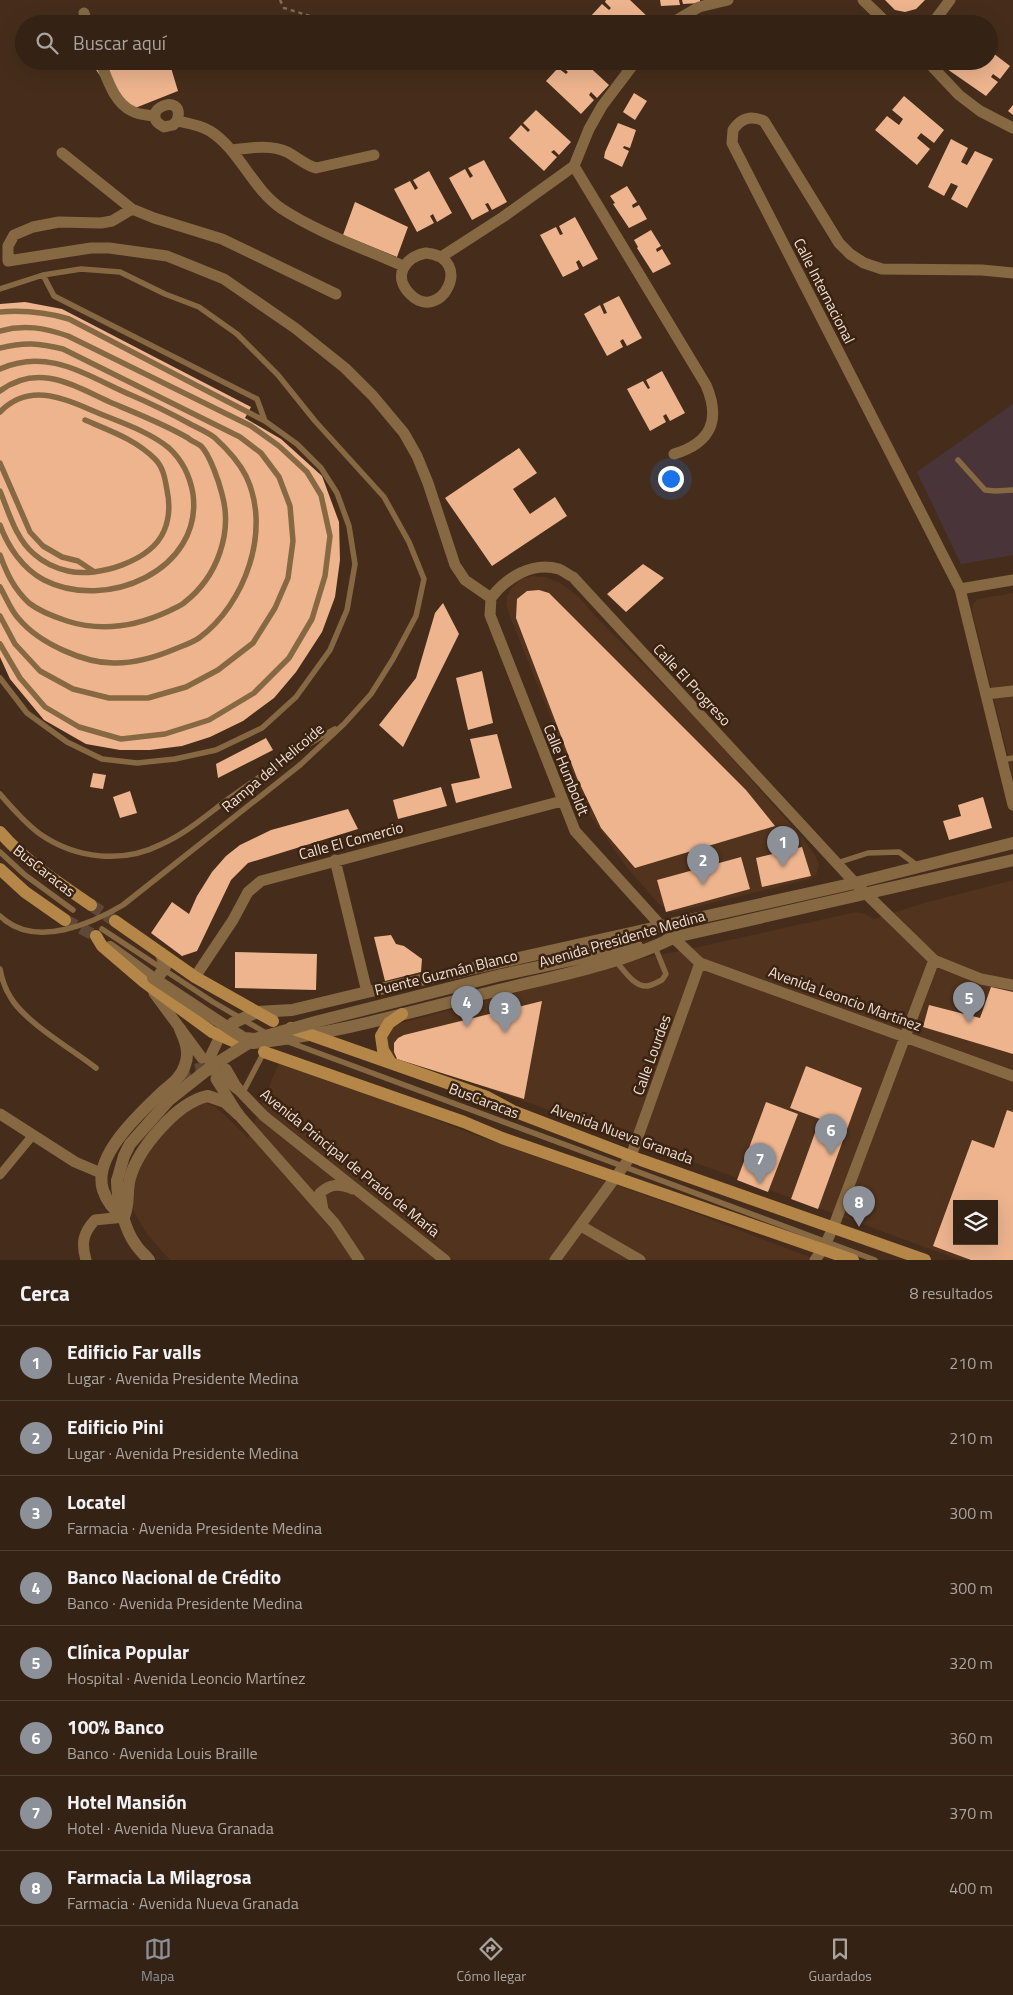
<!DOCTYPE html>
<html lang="es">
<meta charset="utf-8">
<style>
body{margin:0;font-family:"Titillium Web",sans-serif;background:#3f2f22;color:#f1f3f6}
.controls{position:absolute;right:15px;bottom:15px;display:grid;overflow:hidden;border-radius:0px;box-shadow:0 5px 20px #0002}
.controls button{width:45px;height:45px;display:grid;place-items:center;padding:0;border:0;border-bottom:1px solid #4e3f34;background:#342214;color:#f1f3f6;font:25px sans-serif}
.you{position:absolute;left:670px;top:478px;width:18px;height:18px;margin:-12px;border:4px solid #fff;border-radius:50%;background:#1a73e8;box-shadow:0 0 0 8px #1a73e833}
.badge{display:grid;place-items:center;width:32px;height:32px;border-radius:50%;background:#8c9099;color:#fff;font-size:16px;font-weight:700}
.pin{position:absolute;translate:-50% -41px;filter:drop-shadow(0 1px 2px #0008)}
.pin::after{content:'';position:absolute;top:26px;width:18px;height:15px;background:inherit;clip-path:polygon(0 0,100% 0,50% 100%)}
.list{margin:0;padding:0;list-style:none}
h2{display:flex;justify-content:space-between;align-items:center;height:65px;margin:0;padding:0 20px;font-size:21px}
h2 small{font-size:16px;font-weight:400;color:#a9a4a0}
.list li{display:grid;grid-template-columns:32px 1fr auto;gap:15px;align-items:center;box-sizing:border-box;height:75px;padding:0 20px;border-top:1px solid #4e3f34}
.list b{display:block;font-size:19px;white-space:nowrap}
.list p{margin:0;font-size:16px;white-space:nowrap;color:#a9a4a0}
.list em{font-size:16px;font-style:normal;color:#a9a4a0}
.icon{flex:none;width:28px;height:28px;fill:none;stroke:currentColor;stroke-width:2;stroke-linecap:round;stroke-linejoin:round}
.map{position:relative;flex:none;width:1013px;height:1260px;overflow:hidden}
.search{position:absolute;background:#342214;box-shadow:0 5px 20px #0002;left:15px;right:15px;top:15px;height:55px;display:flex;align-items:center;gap:12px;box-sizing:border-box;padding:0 18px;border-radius:28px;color:#a9a4a0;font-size:19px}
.sheet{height:665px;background:#342214}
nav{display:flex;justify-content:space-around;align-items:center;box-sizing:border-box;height:70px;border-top:1px solid #4e3f34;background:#342214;font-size:14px;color:#a9a4a0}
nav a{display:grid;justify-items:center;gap:2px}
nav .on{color:#8c9099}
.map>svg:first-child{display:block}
</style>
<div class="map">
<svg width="1013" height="1260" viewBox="0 0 1013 1260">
<rect width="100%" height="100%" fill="#462d1b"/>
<path fill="#52331d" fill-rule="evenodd" d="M532,576L545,577L560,583L578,596L597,618L695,717L802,837L816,857L819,865L816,875L810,879L675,912H670L658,903L628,869L590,815L509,614L506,604L507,596L512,587L521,579Z
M1013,593V777L972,610L973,604L978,599Z
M1013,880V1260H960L595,1126L387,1053V1033L393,1027L402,1023L624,962L680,951L856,912L865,914L874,919L924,903ZM957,1204H994V1241H957Z
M280,1060L478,1136L684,1209L817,1260H170L147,1234L134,1212L130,1191L141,1154L187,1107L206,1103L214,1106L226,1116L248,1138Z"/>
<path fill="#493539" d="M1013,404V555L961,564L917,472Z"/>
<path fill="#edb48e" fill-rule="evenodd" d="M606,0H630L652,21L650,24H598L590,17L602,4L609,10L611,8L605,2Z
M660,0H679L680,5L661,6Z
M682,0H700V3L683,4Z
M885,0H925L916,9L905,12L895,10Z
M989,50L1010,66L1000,79L993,74L991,77L998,82L986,96L947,69L953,61H989Z
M90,61H169L178,91L125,112Z
M565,61H583L609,85L597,98L591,92L589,95L594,100L581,114L546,81L558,68L566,74L568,72L561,66Z
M634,93L647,101L635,120L623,112Z
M904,96L944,130L934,143L921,133L917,138L930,149L917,165L875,130L887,116L899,125L903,119L892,110Z
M1013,105V115L1008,111Z
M536,110L571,142L559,155L554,150L551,152L557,157L544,171L509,138L521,125L528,132L530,130L523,123Z
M618,123L636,130L630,148L624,146L623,148L629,151L622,167L604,158L605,152Z
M951,139L968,148L961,162L967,165L975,151L993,159L967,208L951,199L958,186L951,183L944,196L928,187Z
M484,160L507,202L492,210L488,203L485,204L489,211L472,220L449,178L465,169L470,178L473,176L468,168Z
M429,171L452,213L437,222L433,214L430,216L434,223L417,232L394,189L410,181L415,190L418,188L413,180Z
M627,186L637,202L632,205L633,208L639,205L647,219L629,228L613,204L615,203L610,196Z
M355,202L408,227L397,257L343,235Z
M575,217L598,259L583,267L579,260L576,262L579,269L563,277L540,235L556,227L560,235L563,234L559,226Z
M651,230L661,246L656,249L657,252L662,249L671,264L653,273L637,248L638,247L634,240Z
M619,296L642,338L627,346L623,339L620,341L623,347L607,356L584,314L600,305L604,314L607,313L603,304Z
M25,302L62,309L251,407L245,418L281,439L322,476L339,522L340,560L335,597L322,632L296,672L274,698L243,721L210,737L182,746L150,750H120L86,744L44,720L10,679L0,657V304Z
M662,371L685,413L670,421L666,414L663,416L666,422L650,431L627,389L643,381L648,389L650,388L646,380Z
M519,448L537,473L513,489L530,514L555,497L567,516L492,566L445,498Z
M643,564L664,578L626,612L607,594Z
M539,590L549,593L746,790L775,826L635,868L601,828L577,778L516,618L517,599L527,591Z
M443,603L459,634L403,747L379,725L416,678L435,613Z
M482,671L493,723L468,730L456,678Z
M497,734L512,788L456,803L451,784L480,778L470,739Z
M266,738L273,750L218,778L216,764Z
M93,773L106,775L103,789L90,787Z
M441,787L447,806L398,819L393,800Z
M130,791L137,813L120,818L113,797Z
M983,797L992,828L949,840L943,821L961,816L958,805Z
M348,809L358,829L248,863L231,880L197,951L182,956L151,933L172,902L189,914L197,896L212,872L226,856L240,845L271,830Z
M802,847L811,876L762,887L756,858Z
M741,857L750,889L666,912L657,880Z
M391,935L396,944L404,946L422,959L421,972L385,981L374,937Z
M235,952L317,954L316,990L235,988Z
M991,987L1013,992V1054L923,1027L929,1005L980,1018Z
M542,1001L524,1099L397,1059L394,1052V1043L398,1038L404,1035Z
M806,1066L862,1088L818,1209L791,1199L820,1119L790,1108Z
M766,1102L798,1114L768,1192L737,1180Z
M1007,1110L1013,1112V1260H971L933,1246L972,1140L994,1148ZM957,1204H994V1241H957Z"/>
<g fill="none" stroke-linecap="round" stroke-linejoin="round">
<path stroke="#5f4837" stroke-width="12" stroke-dasharray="12 6" stroke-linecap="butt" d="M179,1077C193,1068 201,1067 216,1072"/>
<path stroke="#5f4837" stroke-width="12" stroke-dasharray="12 6" stroke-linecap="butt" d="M91,905L115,921
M65,920L96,936"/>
<path stroke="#826c5c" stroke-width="2.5" stroke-dasharray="4 4" stroke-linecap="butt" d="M280,0L284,8L323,20"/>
<path stroke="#866943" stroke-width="5.5" d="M43,275L54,296L257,399L265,421
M0,289L43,275L81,269L120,272L165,294L199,307L237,334L278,375L315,421L384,497L409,542L424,579L416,616L393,659L371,694L344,724L300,765
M0,312C25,310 45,312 69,319L265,421L297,444L321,468L337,493L349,526L355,564L347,610L330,650L296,697L262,728L216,750L175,759L137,763L102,759L67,742L27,713L0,678
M0,331C24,324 45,328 68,336L251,426L279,446L307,472L321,495L330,536L325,576L312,619L289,658L254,693L209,720L165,734L121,739L79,727L45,707L20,678L0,644
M0,348C24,342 39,343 63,349L240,437L261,453L279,477L290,506L293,541L288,578L275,608L253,643L218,670L186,687L148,698H109L73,689L40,671L15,644L0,616
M0,369C48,347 87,376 131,395C152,404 172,414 192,425C200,429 209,433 215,438C227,449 239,462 246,476C272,530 245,604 199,638C192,643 182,646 175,649C156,657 137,663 116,663C85,664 39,643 19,619C11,611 6,597 0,587
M0,391C39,362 74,386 112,403C138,414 164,424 188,438C191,441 197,443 201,446C210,455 219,482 222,494C233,533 217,577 185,602C181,606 174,608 169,611C137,626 101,632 67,621C55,617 39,611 29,603C14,589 7,574 0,555
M0,412C27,384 60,396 91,410C116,421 147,430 169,448C182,460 190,476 193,494C203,570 106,612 44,580C23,569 8,547 0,525
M958,460L985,490L995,491L1013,490
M0,463L30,532L43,546L62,557L78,561L93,571
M0,491C9,513 16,539 34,554C44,563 55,568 68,571C98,578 151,561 164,531C170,517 170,504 167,490C165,478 163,467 155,459C135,439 110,431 85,420
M1002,760L1013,758
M0,794C12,808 25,823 40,834C76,859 123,864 162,844C187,833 209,813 231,797C265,773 298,749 335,729
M0,852L25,875L73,910
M837,863L868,853L899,852L918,866
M0,916L6,921
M102,929L213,1002L266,1033
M615,960C623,969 634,987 647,986C651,986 658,982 662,980L666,974L655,947
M0,969C2,980 5,989 11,998C25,1022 73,1050 96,1068
M286,1041L875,1260
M242,1094L264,1052"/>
<path stroke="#866943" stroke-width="9" d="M0,1175L33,1135"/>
<path stroke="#866943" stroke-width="11" d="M863,0L888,24
M84,13L87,24
M670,24L699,7L728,0
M932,24L950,0
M100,61C107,78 114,103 132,111C138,115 148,115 155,116
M927,61L959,95L980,111L1013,128
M177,121C187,89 134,111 164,127L173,125L177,121C187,123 200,125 210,131C240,150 252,189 282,209C319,233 363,248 403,266
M231,150C249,148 271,144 287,152C297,157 305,165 316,168L374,155
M62,153L132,209L154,218L222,239L336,294
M574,166L706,385C721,420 711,443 674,454
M132,209L112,221L101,223L59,222L33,227L14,235L8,246V261L91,248H109L167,256L224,279L295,328L345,368L373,396L404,433L417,456L428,483L455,565L465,580L491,598
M426,253C476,258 440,325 410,294C392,276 405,257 426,253Z
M441,257L503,217L574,166L589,129L602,106L636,61
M1013,273L982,270L882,269L864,263L850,254L839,243L764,121C751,115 741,118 733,130L732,143L960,589L1013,805
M960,589L1013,580
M491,598L490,615L575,831L662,927L700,963L1013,1076
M491,598C506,578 532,561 559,569C564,571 568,575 573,577L855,883L934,960L981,979L1013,985
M986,694L1013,691
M335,860L367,992
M195,977L233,920L248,892L261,881L562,801
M154,993L202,1058
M226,1069L237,1088L264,1116L445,1260
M210,1070L211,1055L220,1036
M216,1079L238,1114L335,1224L359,1260
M0,1114L75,1162L101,1173
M323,1210L320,1193C331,1183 340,1184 353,1189
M581,1226L640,1260
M86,1260C81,1243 83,1233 95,1220L124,1217
M555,1260L631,1156L700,963
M815,1260L823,1249L833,1228L934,960"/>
<path stroke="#866943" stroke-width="12" d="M110,947L153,978
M501,975L637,946
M147,982L158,977L165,967L161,953
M222,1034L233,1023L257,1012L292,1010L367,992L855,883L1013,843
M253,1043C333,1035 409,1012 487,993C550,977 616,966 675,937L1013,860
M218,1073L237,1088
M117,1181C117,1199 125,1231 136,1245C140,1251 145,1255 149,1260
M124,1217C113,1210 107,1202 103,1190C92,1157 139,1114 161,1093C170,1085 181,1078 185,1065C190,1052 185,1040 180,1029
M124,1217C130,1202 126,1193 130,1178C138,1149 177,1102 208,1096L225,1102L238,1114"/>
<path stroke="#b48648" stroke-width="12" d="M0,832C26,862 59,883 91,905
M0,869L25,892L65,920
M115,921L195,977L273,1021
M96,936L102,946L144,982L212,1032L240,1044
M291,1028L487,1097L513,1111L641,1160L925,1260
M264,1052L464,1122L502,1138L853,1260
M391,1063L383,1050L381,1036L389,1023L402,1014"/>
<path stroke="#866943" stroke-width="5.5" d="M6,921C39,946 91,924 123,905L300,765"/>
<path stroke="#866943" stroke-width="12" d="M153,978L236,1033L244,1038L255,1039
M117,1181L124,1156L130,1144L169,1100L212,1066L255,1039L319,1021L501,975"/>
</g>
<g text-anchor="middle" stroke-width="5" stroke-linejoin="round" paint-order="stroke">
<g font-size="15" fill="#efdfd4" stroke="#3b2312">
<text transform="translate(824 291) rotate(63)" y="5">Calle Internacional</text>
<text transform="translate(692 685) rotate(47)" y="5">Calle El Progreso</text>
<text transform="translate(273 768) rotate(-40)" y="5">Rampa del Helicoide</text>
<text transform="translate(566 770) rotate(68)" y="5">Calle Humboldt</text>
<text transform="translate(351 841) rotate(-15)" y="5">Calle El Comercio</text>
<text transform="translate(44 871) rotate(38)" y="5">BusCaracas</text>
<text transform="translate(622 939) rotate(-16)" y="5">Avenida Presidente Medina</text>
<text transform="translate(446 973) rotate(-14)" y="5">Puente Guzmán Blanco</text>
<text transform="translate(845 999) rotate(20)" y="5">Avenida Leoncio Martínez</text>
<text transform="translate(652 1055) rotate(-70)" y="5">Calle Lourdes</text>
<text transform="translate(484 1101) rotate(21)" y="5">BusCaracas</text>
<text transform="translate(622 1134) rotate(20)" y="5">Avenida Nueva Granada</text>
<text transform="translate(350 1163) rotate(39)" y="5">Avenida Principal de Prado de María</text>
</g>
</g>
</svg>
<div class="controls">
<button><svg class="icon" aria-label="layers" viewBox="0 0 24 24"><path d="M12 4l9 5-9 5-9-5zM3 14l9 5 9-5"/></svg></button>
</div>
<div class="you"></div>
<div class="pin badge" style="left:783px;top:867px">1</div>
<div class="pin badge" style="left:703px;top:885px">2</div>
<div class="pin badge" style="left:505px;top:1033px">3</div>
<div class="pin badge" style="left:467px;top:1027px">4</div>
<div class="pin badge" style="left:969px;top:1023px">5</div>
<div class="pin badge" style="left:831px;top:1155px">6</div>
<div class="pin badge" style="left:760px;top:1184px">7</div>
<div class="pin badge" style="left:859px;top:1227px">8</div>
<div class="search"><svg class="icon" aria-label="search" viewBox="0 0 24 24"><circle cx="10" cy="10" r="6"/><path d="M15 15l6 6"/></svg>Buscar aquí</div>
</div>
<section class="sheet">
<h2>Cerca<small>8 resultados</small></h2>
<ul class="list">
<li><span class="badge">1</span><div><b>Edificio Far valls</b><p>Lugar · Avenida Presidente Medina</p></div><em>210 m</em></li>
<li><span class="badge">2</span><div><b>Edificio Pini</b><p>Lugar · Avenida Presidente Medina</p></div><em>210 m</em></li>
<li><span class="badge">3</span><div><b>Locatel</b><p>Farmacia · Avenida Presidente Medina</p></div><em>300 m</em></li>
<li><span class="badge">4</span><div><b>Banco Nacional de Crédito</b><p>Banco · Avenida Presidente Medina</p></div><em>300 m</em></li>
<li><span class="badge">5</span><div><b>Clínica Popular</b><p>Hospital · Avenida Leoncio Martínez</p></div><em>320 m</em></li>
<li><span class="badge">6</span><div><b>100% Banco</b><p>Banco · Avenida Louis Braille</p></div><em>360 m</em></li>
<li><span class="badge">7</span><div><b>Hotel Mansión</b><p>Hotel · Avenida Nueva Granada</p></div><em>370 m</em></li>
<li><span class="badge">8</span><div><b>Farmacia La Milagrosa</b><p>Farmacia · Avenida Nueva Granada</p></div><em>400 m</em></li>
</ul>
</section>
<nav>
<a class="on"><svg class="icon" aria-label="map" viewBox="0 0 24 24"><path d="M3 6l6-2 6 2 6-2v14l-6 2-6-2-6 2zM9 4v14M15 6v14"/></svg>Mapa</a>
<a><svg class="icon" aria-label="directions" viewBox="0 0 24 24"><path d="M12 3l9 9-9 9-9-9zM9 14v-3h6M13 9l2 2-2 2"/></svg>Cómo llegar</a>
<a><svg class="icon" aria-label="saved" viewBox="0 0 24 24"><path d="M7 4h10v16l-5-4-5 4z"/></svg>Guardados</a>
</nav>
